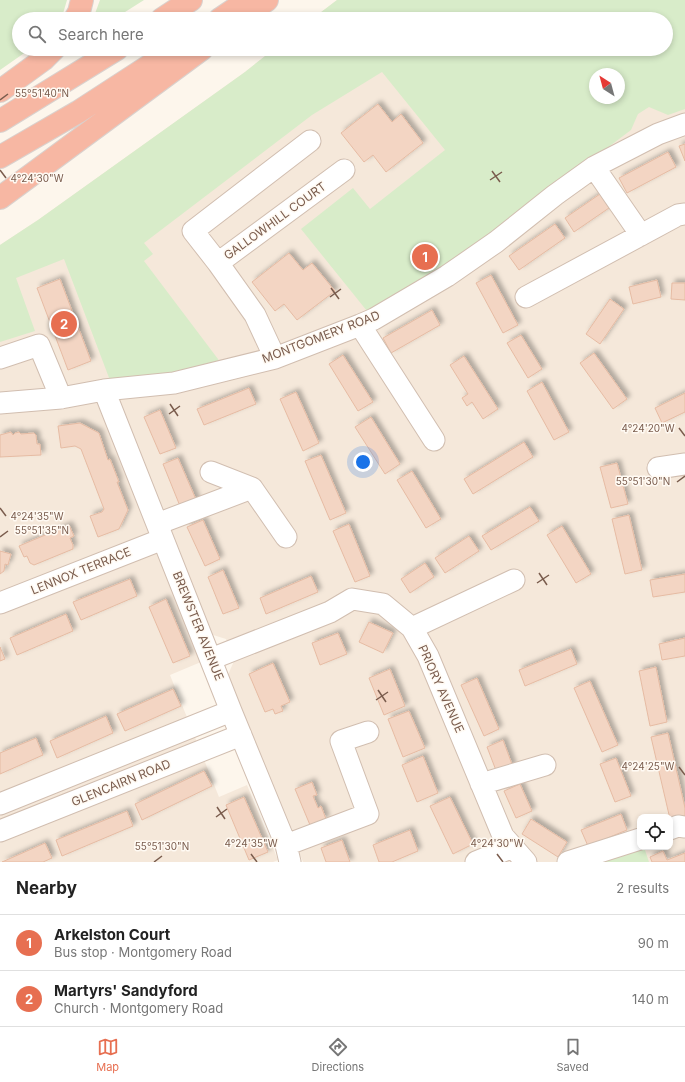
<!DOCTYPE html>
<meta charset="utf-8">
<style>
body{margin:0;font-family:Inter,sans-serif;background:#f6f6f6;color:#222}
.controls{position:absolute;right:12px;bottom:12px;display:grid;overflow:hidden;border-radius:8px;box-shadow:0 2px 6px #0003}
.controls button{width:36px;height:36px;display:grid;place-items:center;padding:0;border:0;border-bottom:1px solid #e0e0e0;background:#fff;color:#222;font:20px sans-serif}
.compass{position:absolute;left:589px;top:68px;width:36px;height:36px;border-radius:50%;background:#fff;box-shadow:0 2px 6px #0003;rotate:324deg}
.you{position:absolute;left:363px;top:462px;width:14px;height:14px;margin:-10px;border:3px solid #fff;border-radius:50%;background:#1a73e8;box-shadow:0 0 0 6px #1a73e833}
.badge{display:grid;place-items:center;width:26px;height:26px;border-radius:50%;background:#e76f51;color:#fff;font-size:13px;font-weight:700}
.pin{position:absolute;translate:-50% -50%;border:2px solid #fff;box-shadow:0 1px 4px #0006}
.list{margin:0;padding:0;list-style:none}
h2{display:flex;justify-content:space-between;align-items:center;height:52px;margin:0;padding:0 16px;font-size:17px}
h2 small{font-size:13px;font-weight:400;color:#767676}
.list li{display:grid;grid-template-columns:26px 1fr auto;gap:12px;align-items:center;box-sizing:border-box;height:56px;padding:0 16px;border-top:1px solid #e0e0e0}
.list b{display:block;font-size:15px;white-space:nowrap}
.list p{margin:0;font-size:13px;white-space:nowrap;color:#767676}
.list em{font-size:13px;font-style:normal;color:#767676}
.icon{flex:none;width:22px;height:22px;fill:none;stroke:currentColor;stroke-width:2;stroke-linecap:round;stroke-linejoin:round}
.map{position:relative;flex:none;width:685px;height:862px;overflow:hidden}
.search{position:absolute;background:#fff;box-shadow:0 2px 6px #0003;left:12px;right:12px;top:12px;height:44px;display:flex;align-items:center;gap:10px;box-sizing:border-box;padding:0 14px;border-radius:22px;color:#767676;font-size:15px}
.sheet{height:164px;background:#fff}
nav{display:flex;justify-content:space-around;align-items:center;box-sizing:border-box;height:56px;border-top:1px solid #e0e0e0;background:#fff;font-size:11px;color:#767676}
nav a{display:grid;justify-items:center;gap:2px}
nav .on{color:#e76f51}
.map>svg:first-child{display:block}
</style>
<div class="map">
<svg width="685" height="862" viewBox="0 0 685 862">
<defs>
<filter id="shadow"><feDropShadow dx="3.5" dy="-3.5" stdDeviation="2" flood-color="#0004"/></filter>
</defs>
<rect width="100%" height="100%" fill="#fdf6ec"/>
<path fill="#f5e8da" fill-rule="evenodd" d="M337,0H685V862H303L227,677L234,661L226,639L210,634L201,662L170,675L219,797L247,785L278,860L273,862H0V245L38,220L245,72L274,49H666V19H312ZM595,74H619V98H595ZM640,817H670V847H640Z"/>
<path fill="#d8ecc9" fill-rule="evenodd" d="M0,0H67L62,17L60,19H19V49H30L0,70Z
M100,0H144L114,19H93Z
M337,0H685V109L668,115L649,107L638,114L631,130L505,225L407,291L367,311L301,229L353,188L370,209L445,150L382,72L312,115L144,243L153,254L144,261L221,363L165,375L111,383L64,259L16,278L35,331L0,342V245L38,220L245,72L274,49H666V19H312ZM595,74H619V98H595Z
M644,847L649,862H599Z"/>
<path fill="#f3d5c3" stroke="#e6bba3" filter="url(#shadow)" d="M378,104L392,122L401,114L423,143L386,172L373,155L364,162L341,133Z
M685,144V161L679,146Z
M668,152L676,167L627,193L619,178Z
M600,194L609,208L574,232L565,218Z
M555,224L565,238L519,270L509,256Z
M289,253L303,270L312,263L335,291L297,320L284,304L275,311L252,282Z
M491,275L518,325L503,333L476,283Z
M60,279L91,361L68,370L37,288Z
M657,280L661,297L633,304L629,287Z
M672,283H685V300L671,299Z
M610,299L624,309L600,344L586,334Z
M432,310L440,325L391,353L383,338Z
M521,335L542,369L528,378L507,343Z
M594,353L627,399L613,409L580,363Z
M343,355L373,402L358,411L329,364Z
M464,356L498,409L483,419L472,402L467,406L462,398L468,394L450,365Z
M542,382L569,432L554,440L527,391Z
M249,388L256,404L204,425L197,409Z
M296,392L319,443L303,451L280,399Z
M685,393V412L662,423L655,408Z
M160,410L176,448L160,454L144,417Z
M371,417L400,464L385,474L355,427Z
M80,423L99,433L108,460L110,459L119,482H117L128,510L119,529L98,537L90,516L102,512L104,509L81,449L75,446L61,448L58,426Z
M11,432L13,435L15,433L19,432L21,434L34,433L36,435L37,444H40L41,455L0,457V435Z
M524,442L533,457L473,494L464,479Z
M321,455L346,513L330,520L305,461Z
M178,458L198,504L182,511L163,464Z
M617,463L628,504L611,508L600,467Z
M412,471L441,519L426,528L397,480Z
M530,507L539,521L491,550L482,536Z
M629,515L642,570L625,574L612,519Z
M203,520L220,559L205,566L187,527Z
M349,524L370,576L355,582L333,531Z
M69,525L74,536L70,538L73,545V549L34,565L30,563L27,556L24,557L19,546Z
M562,526L591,574L576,583L547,535Z
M469,536L479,551L445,573L435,558Z
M0,551L11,554L8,565L5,564L4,571L0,574Z
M425,563L434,577L410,593L401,579Z
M223,570L239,608L223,614L208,577Z
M685,574V592L653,597L650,580Z
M311,576L318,592L266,614L260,598Z
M130,579L137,596L81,620L73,602Z
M166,599L190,656L173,663L149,607Z
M66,614L73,631L17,655L10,638Z
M369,622L393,633L383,653L359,642Z
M338,633L347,654L320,665L312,643Z
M685,638V656L662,660L659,644Z
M0,647L5,659L0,661Z
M571,649L577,664L525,686L519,670Z
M273,663L290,702L281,706L283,711L275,714L273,709L265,712L249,674Z
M656,667L667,722L650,726L639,671Z
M390,669L405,706L384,715L369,678Z
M477,678L499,729L484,736L461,685Z
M590,681L618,745L602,752L574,688Z
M173,689L181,706L125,731L117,714Z
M409,711L425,748L403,757L388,719Z
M106,716L113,733L57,758L50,741Z
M668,733L685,808V816L670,819L651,737Z
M36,738L43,755L0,774V753Z
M503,740L513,767L497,773L487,747Z
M423,756L438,793L417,802L402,765Z
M616,758L631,796L615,802L600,764Z
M204,771L212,786L142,820L135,804Z
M312,782L317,795L313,796L318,808L321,806L326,819L310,825L295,789Z
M520,784L532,811L516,818L504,791Z
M244,797L268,852L249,860L226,805Z
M450,797L473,844L453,854L430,806Z
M127,811L133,826L62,856L56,840Z
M621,814L627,830L588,846L581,830Z
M531,819L567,842L558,857L522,834Z
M410,830L418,851L392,862H379L373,845Z
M342,840L350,862H326L321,848Z
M45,843L52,858L43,862H2Z
M663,851L667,860L685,853V862H652L650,857Z"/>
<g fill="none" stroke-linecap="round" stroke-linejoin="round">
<g stroke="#d1beb0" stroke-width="23">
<path id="minor" d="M594,167L641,235
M218,263L193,231L310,141
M526,297L678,215L685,214
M360,325L434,440
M0,358L39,345L61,398
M275,358L255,315L218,263L344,170
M104,390L231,711L286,845L290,862
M0,403L61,398L104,390L174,383L275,358L360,325L374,319L447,276L496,242L555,195L594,167L658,134L685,124
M658,468L685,464
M211,472L252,488L286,537
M157,524L252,488
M0,603L163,539
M412,628L514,580
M211,659L330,612L352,599L383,604L412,628L428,656L503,836L526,862
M481,784L545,765
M0,804L231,711
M670,829L678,826L685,827
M0,831L241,735
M286,845L368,814L341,741L368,732
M476,862L513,847
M568,862L640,839"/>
</g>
<g stroke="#dad1cd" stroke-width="24">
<path id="highway" d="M75,19L79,12L82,0
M162,19L191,0
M220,19L248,0
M241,19L267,0
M0,91L44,59L54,49
M0,121L117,49
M0,157L78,112L175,49
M0,198L202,49"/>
</g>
<use href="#minor" stroke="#fff" stroke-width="21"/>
<use href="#highway" stroke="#f7b7a3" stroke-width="22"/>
</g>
<path fill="none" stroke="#7a5c4d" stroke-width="1.5" d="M0,100L8,94M0,170L6,178M492,171L500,182M490,180L502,172M331,288L339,299M330,297L341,289M170,404L178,416M169,414L180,406M679,428L685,436M677,482L685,476M0,508L6,516M0,537L8,531M539,573L547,585M537,583L549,575M378,690L386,702M376,700L388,692M679,767L685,775M217,807L225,819M216,817L227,809M251,854L257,862M497,854L503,862M154,862L162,856"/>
<g text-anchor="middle" stroke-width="3" stroke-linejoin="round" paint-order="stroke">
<g font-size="12" fill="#7a5c4d" stroke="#fffaf3">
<text transform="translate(275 221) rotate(-36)" y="4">GALLOWHILL COURT</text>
<text transform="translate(321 337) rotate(-21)" y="4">MONTGOMERY ROAD</text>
<text transform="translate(81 571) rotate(-22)" y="4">LENNOX TERRACE</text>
<text transform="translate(198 626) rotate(68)" y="4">BREWSTER AVENUE</text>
<text transform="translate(441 689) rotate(66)" y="4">PRIORY AVENUE</text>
<text transform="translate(121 783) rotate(-22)" y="4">GLENCAIRN ROAD</text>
</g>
</g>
<g font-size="10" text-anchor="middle" fill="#7a5c4d" stroke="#fffaf3" stroke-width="3" stroke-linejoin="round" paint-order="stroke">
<text x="42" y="97">55°51'40"N</text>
<text x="37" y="182">4°24'30"W</text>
<text x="648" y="432">4°24'20"W</text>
<text x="643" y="485">55°51'30"N</text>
<text x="37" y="520">4°24'35"W</text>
<text x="42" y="534">55°51'35"N</text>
<text x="648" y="770">4°24'25"W</text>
<text x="251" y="847">4°24'35"W</text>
<text x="497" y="847">4°24'30"W</text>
<text x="162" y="850">55°51'30"N</text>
</g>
</svg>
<div class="controls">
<button><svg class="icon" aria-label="locate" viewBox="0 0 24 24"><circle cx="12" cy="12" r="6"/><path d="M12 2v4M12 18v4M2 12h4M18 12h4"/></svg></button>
</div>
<svg class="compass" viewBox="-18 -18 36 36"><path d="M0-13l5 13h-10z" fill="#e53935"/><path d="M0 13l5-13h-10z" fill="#767676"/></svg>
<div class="you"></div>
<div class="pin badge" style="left:425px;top:257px">1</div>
<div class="pin badge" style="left:64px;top:324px">2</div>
<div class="search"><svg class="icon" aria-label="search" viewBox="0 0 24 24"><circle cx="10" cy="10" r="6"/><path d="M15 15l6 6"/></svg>Search here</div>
</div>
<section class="sheet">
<h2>Nearby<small>2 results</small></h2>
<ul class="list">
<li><span class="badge">1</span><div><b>Arkelston Court</b><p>Bus stop · Montgomery Road</p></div><em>90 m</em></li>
<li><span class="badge">2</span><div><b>Martyrs' Sandyford</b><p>Church · Montgomery Road</p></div><em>140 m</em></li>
</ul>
</section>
<nav>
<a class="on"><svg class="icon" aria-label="map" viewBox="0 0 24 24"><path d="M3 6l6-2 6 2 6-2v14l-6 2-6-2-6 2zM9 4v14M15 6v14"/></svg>Map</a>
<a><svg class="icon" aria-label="directions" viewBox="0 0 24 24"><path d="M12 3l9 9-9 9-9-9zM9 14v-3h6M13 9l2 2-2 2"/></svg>Directions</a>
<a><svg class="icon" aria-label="saved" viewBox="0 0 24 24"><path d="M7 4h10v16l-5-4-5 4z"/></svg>Saved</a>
</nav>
